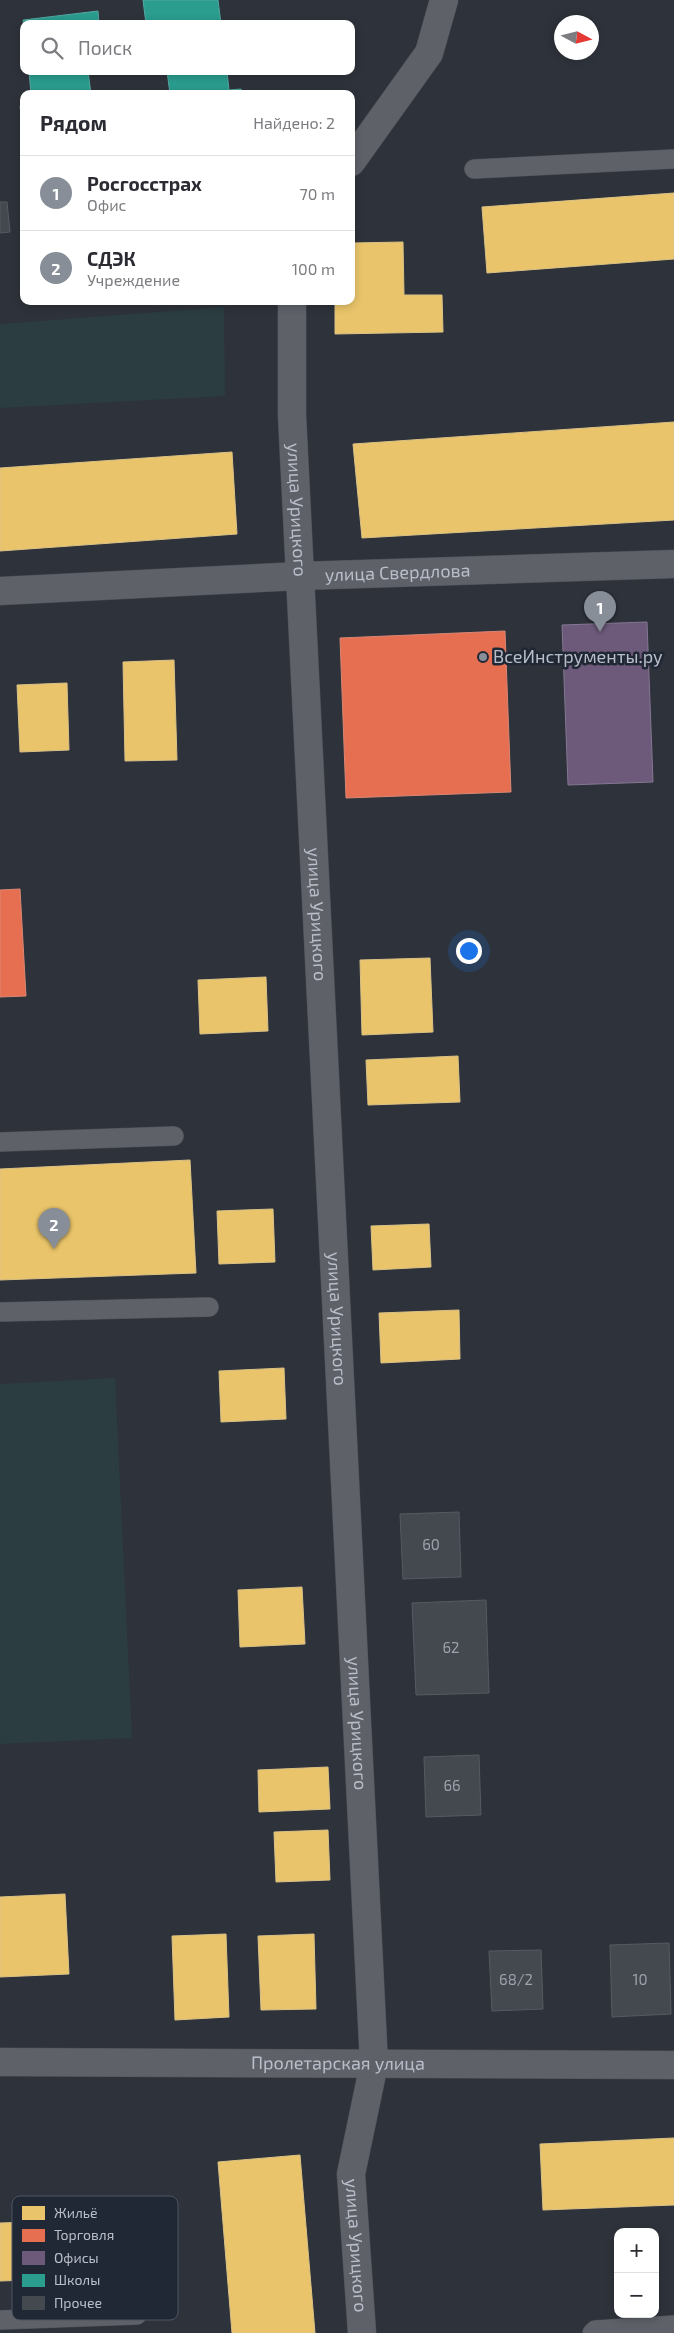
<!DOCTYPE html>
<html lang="ru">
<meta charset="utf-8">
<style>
body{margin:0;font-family:"Exo 2",sans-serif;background:#f7f7f7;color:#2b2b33}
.controls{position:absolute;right:15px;bottom:15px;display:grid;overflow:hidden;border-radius:10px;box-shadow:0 2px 8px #0003}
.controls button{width:45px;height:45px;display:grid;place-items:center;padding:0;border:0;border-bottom:1px solid #e1e1e2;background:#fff;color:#2b2b33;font:25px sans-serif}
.compass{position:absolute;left:554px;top:15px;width:45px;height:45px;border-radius:50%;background:#fff;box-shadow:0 2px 8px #0003;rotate:97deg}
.you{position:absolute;left:468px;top:950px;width:18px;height:18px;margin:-12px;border:4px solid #fff;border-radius:50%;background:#1a73e8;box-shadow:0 0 0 8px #1a73e833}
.badge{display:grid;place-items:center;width:32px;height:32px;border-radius:50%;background:#888e98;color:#fff;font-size:16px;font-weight:700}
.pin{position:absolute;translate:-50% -41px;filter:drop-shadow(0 1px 2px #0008)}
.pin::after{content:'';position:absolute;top:26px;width:18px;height:15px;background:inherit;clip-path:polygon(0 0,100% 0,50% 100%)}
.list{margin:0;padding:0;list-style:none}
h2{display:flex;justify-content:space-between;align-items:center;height:65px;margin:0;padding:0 20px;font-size:21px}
h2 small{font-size:16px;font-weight:400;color:#7c7c81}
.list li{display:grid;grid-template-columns:32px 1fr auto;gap:15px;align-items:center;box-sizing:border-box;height:75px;padding:0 20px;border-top:1px solid #e1e1e2}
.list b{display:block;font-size:19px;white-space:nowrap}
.list p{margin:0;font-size:16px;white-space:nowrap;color:#7c7c81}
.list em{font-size:16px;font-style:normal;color:#7c7c81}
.icon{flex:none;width:28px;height:28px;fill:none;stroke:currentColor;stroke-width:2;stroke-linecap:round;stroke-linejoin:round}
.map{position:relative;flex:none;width:674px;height:2333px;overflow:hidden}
.search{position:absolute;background:#fff;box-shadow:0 2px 8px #0003;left:20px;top:20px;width:335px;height:55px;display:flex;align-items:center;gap:12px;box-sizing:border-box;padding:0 18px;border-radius:10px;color:#7c7c81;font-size:19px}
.panel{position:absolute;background:#fff;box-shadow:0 2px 8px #0003;left:20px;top:90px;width:335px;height:215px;border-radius:10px}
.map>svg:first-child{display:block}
</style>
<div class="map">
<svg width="674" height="2333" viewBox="0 0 674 2333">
<rect width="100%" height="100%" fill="#2e323a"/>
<path fill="#2b3d41" d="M224,307L225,396L0,408V324Z
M115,1378L132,1738L0,1744V1384Z"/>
<path fill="#e9c46a" stroke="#dbc287" d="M674,193V259L487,273L482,207Z
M403,242L404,295H442L443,332L335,334V301H351V243Z
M674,422V520L362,538L353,444Z
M232,452L237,534L0,551V468Z
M174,660L177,760L125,761L123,662Z
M67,683L69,750L20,752L17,685Z
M430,958L433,1032L362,1035L360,960Z
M266,977L268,1031L200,1034L198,980Z
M458,1056L460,1102L368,1105L366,1060Z
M190,1160L196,1273L0,1280V1169Z
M273,1209L275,1262L219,1264L217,1211Z
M429,1224L431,1267L373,1270L371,1226Z
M459,1310L460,1359L381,1363L379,1313Z
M284,1368L286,1419L221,1422L219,1371Z
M302,1587L305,1644L240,1647L238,1590Z
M328,1767L330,1809L259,1812L258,1770Z
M328,1830L330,1880L276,1882L274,1832Z
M65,1894L69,1974L0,1977V1897Z
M226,1934L229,2017L175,2020L172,1936Z
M314,1934L316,2009L261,2010L258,1936Z
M674,2138V2205L543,2210L540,2144Z
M300,2155L315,2333H232L218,2162Z
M155,2218L158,2276L0,2281V2223Z"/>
<path fill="#e76f51" stroke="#d98775" d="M505,631L511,792L346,798L340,638Z
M20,889L26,996L0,997V890Z"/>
<path fill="#6d597a" stroke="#847892" d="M647,622L653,782L568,785L562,625Z"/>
<path fill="#2a9d8f" stroke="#55a7a1" d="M143,0H218L221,24H146Z
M98,11L99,24H24V29L23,20Z
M29,71H88L91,94H31Z
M167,71H227L229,90L241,89L242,94H170Z
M20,106H24V138Z"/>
<path fill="#44484f" stroke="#565a61" d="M0,202H7L10,232L0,233Z
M459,1512L461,1577L403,1579L400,1514Z
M486,1600L489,1693L416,1695L412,1603Z
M479,1755L481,1815L426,1817L424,1757Z
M669,1943L671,2014L612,2017L610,1945Z
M541,1950L543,2009L492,2011L489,1951Z"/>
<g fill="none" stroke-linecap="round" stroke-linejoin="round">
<g stroke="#4a4d53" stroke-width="20">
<path id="lane" d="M474,169L674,159
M0,1142L174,1136
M0,1312L209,1307
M0,2320L137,2315
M592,2333L595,2330L674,2325"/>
</g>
<g stroke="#4a4d53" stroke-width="29">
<g id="street">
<path d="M351,162L429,53L444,0"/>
<path id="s1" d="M292,301V415L374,2064L351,2174L362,2333"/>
<path id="s2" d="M0,591L300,576L674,564"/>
<path id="s3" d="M0,2062L674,2065"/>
</g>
</g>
<use href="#lane" stroke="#5e6168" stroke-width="19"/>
<use href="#street" stroke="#5e6168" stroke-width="28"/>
</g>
<circle fill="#888e98" stroke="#212835" stroke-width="2" cx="483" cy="657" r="5"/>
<g text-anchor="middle" stroke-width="5" stroke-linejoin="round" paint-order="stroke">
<g font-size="15" fill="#9ca1ab">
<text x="431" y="1550">60</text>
<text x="451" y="1653">62</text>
<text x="452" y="1791">66</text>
<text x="516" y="1985">68/2</text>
<text x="640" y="1985">10</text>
</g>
<g font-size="18" fill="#b9bfca" stroke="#212835">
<text dy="6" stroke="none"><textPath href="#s1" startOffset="209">улица Урицкого</textPath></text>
<text dy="6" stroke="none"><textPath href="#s2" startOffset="398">улица Свердлова</textPath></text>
<text dy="6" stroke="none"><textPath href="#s1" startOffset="614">улица Урицкого</textPath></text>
<text dy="6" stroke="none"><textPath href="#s1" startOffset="1019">улица Урицкого</textPath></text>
<text dy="6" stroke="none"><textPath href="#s1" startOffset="1424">улица Урицкого</textPath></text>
<text dy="6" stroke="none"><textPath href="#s3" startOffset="338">Пролетарская улица</textPath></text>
<text dy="6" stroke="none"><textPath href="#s1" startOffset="1949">улица Урицкого</textPath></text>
</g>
<g font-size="18" fill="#b9bfca" stroke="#212835" text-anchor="start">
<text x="493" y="663">ВсеИнструменты.ру</text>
</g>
</g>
<rect x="12" y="2196" width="166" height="124" rx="8" fill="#212835" stroke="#4f5562" stroke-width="1"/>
<rect x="22" y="2206" width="23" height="14" fill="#e9c46a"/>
<rect x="22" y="2229" width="23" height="13" fill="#e76f51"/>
<rect x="22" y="2251" width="23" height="14" fill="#6d597a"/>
<rect x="22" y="2274" width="23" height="13" fill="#2a9d8f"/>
<rect x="22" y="2296" width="23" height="14" fill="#44484f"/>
<g font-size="14" fill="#b9bfca">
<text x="54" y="2218">Жильё</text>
<text x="54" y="2240">Торговля</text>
<text x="54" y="2263">Офисы</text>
<text x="54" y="2285">Школы</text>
<text x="54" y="2308">Прочее</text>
</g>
</svg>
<div class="controls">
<button>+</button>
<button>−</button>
</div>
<svg class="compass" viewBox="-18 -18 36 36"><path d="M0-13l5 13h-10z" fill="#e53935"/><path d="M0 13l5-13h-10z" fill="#7c7c81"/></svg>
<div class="you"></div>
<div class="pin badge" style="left:600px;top:632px">1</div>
<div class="pin badge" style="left:54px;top:1249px">2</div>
<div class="search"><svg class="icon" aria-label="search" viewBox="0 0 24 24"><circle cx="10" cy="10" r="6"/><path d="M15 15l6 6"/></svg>Поиск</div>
<section class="panel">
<h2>Рядом<small>Найдено: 2</small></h2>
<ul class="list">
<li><span class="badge">1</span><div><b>Росгосстрах</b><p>Офис</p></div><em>70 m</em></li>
<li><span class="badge">2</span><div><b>СДЭК</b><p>Учреждение</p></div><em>100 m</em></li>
</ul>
</section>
</div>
